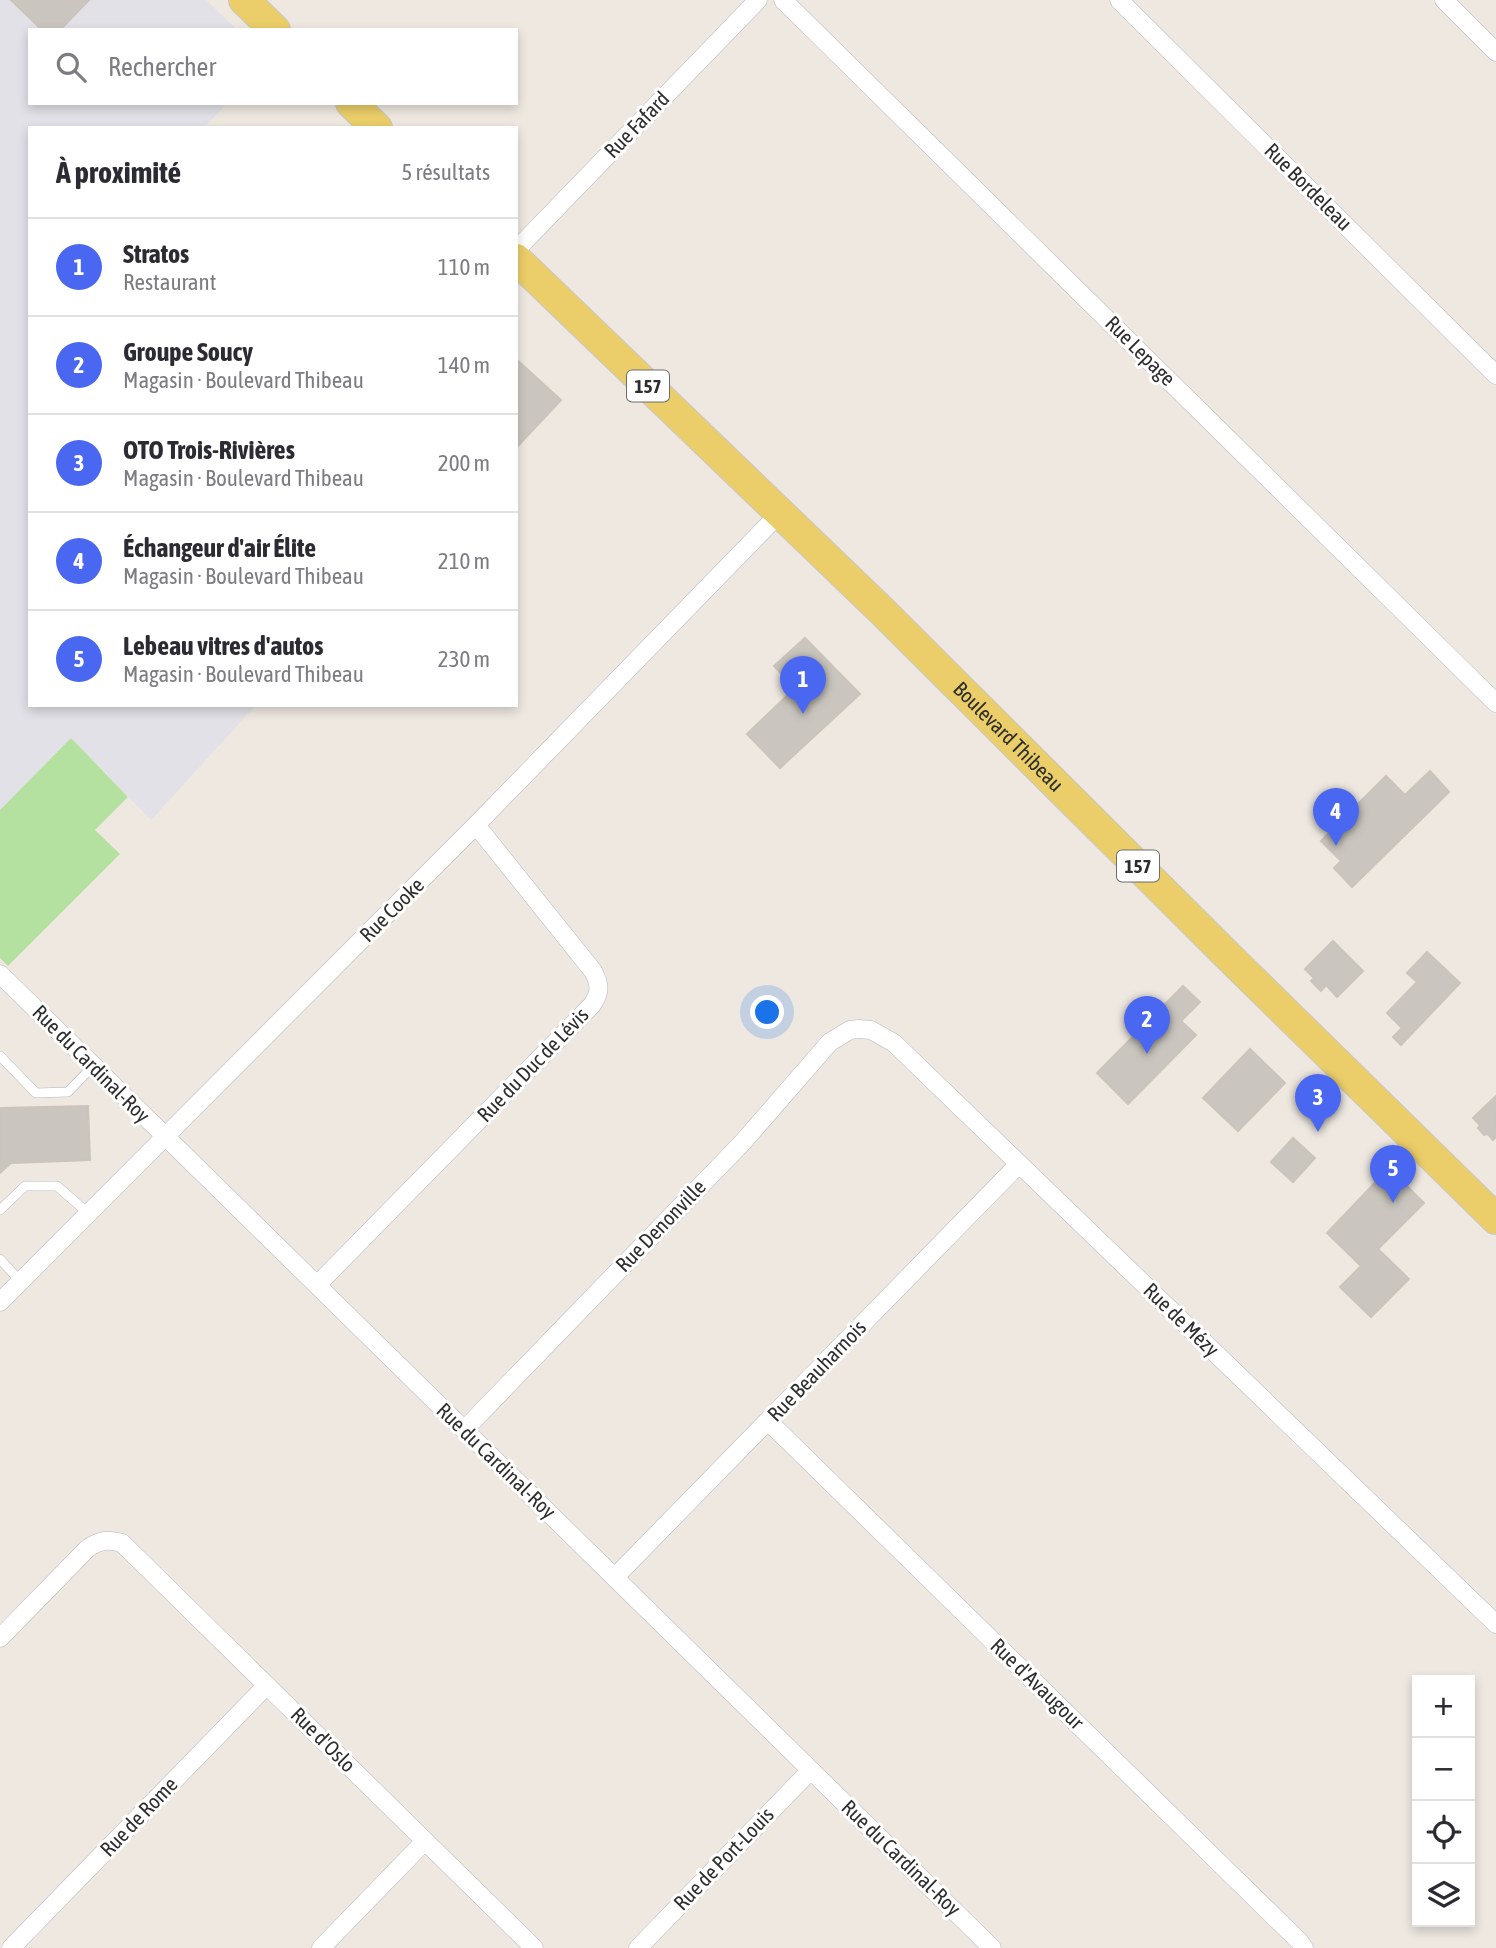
<!DOCTYPE html>
<html lang="fr">
<meta charset="utf-8">
<style>
body{margin:0;font-family:"Asap Condensed",sans-serif;background:#f2f2f3;color:#2b2b33}
.controls{position:absolute;right:21px;bottom:21px;display:grid;overflow:hidden;border-radius:0px;box-shadow:0 4px 10px #0003}
.controls button{width:63px;height:63px;display:grid;place-items:center;padding:0;border:0;border-bottom:2px solid #e1e1e2;background:#fff;color:#2b2b33;font:35px sans-serif}
.you{position:absolute;left:768px;top:1013px;width:24px;height:24px;margin:-18px;border:5px solid #fff;border-radius:50%;background:#1a73e8;box-shadow:0 0 0 10px #1a73e833}
.badge{display:grid;place-items:center;width:46px;height:46px;border-radius:50%;background:#4a67f2;color:#fff;font-size:23px;font-weight:700}
.pin{position:absolute;translate:-50% -58px;filter:drop-shadow(0 2px 4px #0008)}
.pin::after{content:'';position:absolute;top:37px;width:24px;height:21px;background:inherit;clip-path:polygon(0 0,100% 0,50% 100%)}
.list{margin:0;padding:0;list-style:none}
h2{display:flex;justify-content:space-between;align-items:center;height:91px;margin:0;padding:0 28px;font-size:30px}
h2 small{font-size:23px;font-weight:400;color:#7c7c81}
.list li{display:grid;grid-template-columns:46px 1fr auto;gap:21px;align-items:center;box-sizing:border-box;height:98px;padding:0 28px;border-top:2px solid #e1e1e2}
.list b{display:block;font-size:26px;white-space:nowrap}
.list p{margin:0;font-size:23px;white-space:nowrap;color:#7c7c81}
.list em{font-size:23px;font-style:normal;color:#7c7c81}
.icon{flex:none;width:38px;height:38px;fill:none;stroke:currentColor;stroke-width:2;stroke-linecap:round;stroke-linejoin:round}
.map{position:relative;flex:none;width:1496px;height:1948px;overflow:hidden}
.search{position:absolute;background:#fff;box-shadow:0 4px 10px #0003;left:28px;top:28px;width:490px;height:77px;display:flex;align-items:center;gap:18px;box-sizing:border-box;padding:0 24px;border-radius:0px;color:#7c7c81;font-size:26px}
.panel{position:absolute;background:#fff;box-shadow:0 4px 10px #0003;left:28px;top:126px;width:490px;height:581px;border-radius:0px}
.map>svg:first-child{display:block}
</style>
<div class="map">
<svg width="1496" height="1948" viewBox="0 0 1496 1948">
<rect width="100%" height="100%" fill="#eee8e1"/>
<path fill="#e2e1e7" d="M0,0H206L237,30H30V103H227L204,128H30V705H256L151,820L71,738L0,810Z"/>
<path fill="#b5e1a0" d="M71,738L128,797L95,830L120,854L8,966L0,958V810Z"/>
<path fill="#cac6bf" stroke="#cac4ba" stroke-width="2" d="M11,0H89L60,30H42Z
M516,359L561,400L516,448Z
M805,638L860,694L780,768L747,734L795,688L774,666Z
M1430,771L1449,792L1352,887L1334,868L1341,861L1321,841L1386,776L1405,795Z
M1333,941L1363,971L1337,997L1326,985L1321,991L1311,981L1314,978L1305,969Z
M1427,952L1460,983L1401,1045L1393,1037L1402,1028L1387,1013L1417,982L1407,973Z
M1183,986L1200,1002L1181,1021L1196,1035L1128,1104L1097,1073Z
M1250,1049L1285,1083L1238,1131L1203,1098Z
M1496,1096V1137L1493,1140L1488,1134L1484,1135L1478,1128L1480,1125L1473,1118Z
M88,1106L90,1160L11,1163L0,1173V1108Z
M1293,1138L1315,1158L1293,1182L1271,1162Z
M1389,1168L1424,1203L1378,1249L1409,1279L1371,1317L1340,1287L1361,1266L1327,1233Z"/>
<g fill="none" stroke-linecap="round" stroke-linejoin="round">
<g stroke="#b4b6c0" stroke-width="10">
<path id="lane" d="M0,1056L36,1093L68,1092L93,1066
M0,1210L25,1186H57L88,1213
M0,1259L20,1281"/>
</g>
<g stroke="#b4b6c0" stroke-width="19">
<path id="street" d="M783,0L1496,703
M1119,0L1496,375
M1444,0L1496,52
M516,250L758,0
M0,974L992,1948
M317,1285L592,1005C601,992 600,984 593,971L476,825
M0,1302L476,825L779,514
M768,1421L1299,1941L1304,1948
M465,1429L743,1142L830,1042L850,1030L859,1029L871,1030L894,1043L1496,1624
M615,1577L1019,1164
M0,1638L87,1549C99,1540 108,1539 122,1543L534,1948
M11,1948L267,1685
M321,1948L425,1841
M638,1948L810,1771"/>
</g>
<g stroke="#c8c8c8" stroke-width="32">
<g id="primary">
<path d="M244,0L275,30"/>
<path d="M351,103L377,128"/>
<path id="s1" d="M516,259L884,613L1225,953L1496,1219"/>
</g>
</g>
<use href="#lane" stroke="#fff" stroke-width="9"/>
<use href="#street" stroke="#fff" stroke-width="18"/>
<use href="#primary" stroke="#ebce69" stroke-width="30"/>
</g>
<g text-anchor="middle" stroke-width="6" stroke-linejoin="round" paint-order="stroke">
<g fill="#fff" stroke="#6c6c6c" stroke-width="2">
<rect x="627" y="370.5" width="42" height="31" rx="5"/>
<rect x="1117" y="850.5" width="42" height="31" rx="5"/>
</g>
<g font-size="19" font-weight="bold" fill="#2d2d2d">
<text x="648" y="393">157</text>
<text x="1138" y="873">157</text>
</g>
<g font-size="21" fill="#2d2d2d" stroke="#fff">
<text transform="translate(637 125) rotate(-46)" y="7">Rue Fafard</text>
<text transform="translate(1308 187) rotate(45)" y="7">Rue Bordeleau</text>
<text transform="translate(1140 351) rotate(45)" y="7">Rue Lepage</text>
<text dy="7" stroke="none"><textPath href="#s1" startOffset="686">Boulevard Thibeau</textPath></text>
<text transform="translate(392 910) rotate(-45)" y="7">Rue Cooke</text>
<text transform="translate(91 1064) rotate(45)" y="7">Rue du Cardinal-Roy</text>
<text transform="translate(533 1065) rotate(-46)" y="7">Rue du Duc de Lévis</text>
<text transform="translate(661 1226) rotate(-46)" y="7">Rue Denonville</text>
<text transform="translate(1181 1320) rotate(44)" y="7">Rue de Mézy</text>
<text transform="translate(817 1371) rotate(-46)" y="7">Rue Beauharnois</text>
<text transform="translate(496 1461) rotate(44)" y="7">Rue du Cardinal-Roy</text>
<text transform="translate(1037 1684) rotate(44)" y="7">Rue d'Avaugour</text>
<text transform="translate(323 1740) rotate(45)" y="7">Rue d'Oslo</text>
<text transform="translate(139 1817) rotate(-46)" y="7">Rue de Rome</text>
<text transform="translate(901 1858) rotate(44)" y="7">Rue du Cardinal-Roy</text>
<text transform="translate(724 1859) rotate(-46)" y="7">Rue de Port-Louis</text>
</g>
</g>
</svg>
<div class="controls">
<button>+</button>
<button>−</button>
<button><svg class="icon" aria-label="locate" viewBox="0 0 24 24"><circle cx="12" cy="12" r="6"/><path d="M12 2v4M12 18v4M2 12h4M18 12h4"/></svg></button>
<button><svg class="icon" aria-label="layers" viewBox="0 0 24 24"><path d="M12 4l9 5-9 5-9-5zM3 14l9 5 9-5"/></svg></button>
</div>
<div class="you"></div>
<div class="pin badge" style="left:803px;top:714px">1</div>
<div class="pin badge" style="left:1147px;top:1054px">2</div>
<div class="pin badge" style="left:1318px;top:1132px">3</div>
<div class="pin badge" style="left:1336px;top:846px">4</div>
<div class="pin badge" style="left:1393px;top:1203px">5</div>
<div class="search"><svg class="icon" aria-label="search" viewBox="0 0 24 24"><circle cx="10" cy="10" r="6"/><path d="M15 15l6 6"/></svg>Rechercher</div>
<section class="panel">
<h2>À proximité<small>5 résultats</small></h2>
<ul class="list">
<li><span class="badge">1</span><div><b>Stratos</b><p>Restaurant</p></div><em>110 m</em></li>
<li><span class="badge">2</span><div><b>Groupe Soucy</b><p>Magasin · Boulevard Thibeau</p></div><em>140 m</em></li>
<li><span class="badge">3</span><div><b>OTO Trois-Rivières</b><p>Magasin · Boulevard Thibeau</p></div><em>200 m</em></li>
<li><span class="badge">4</span><div><b>Échangeur d'air Élite</b><p>Magasin · Boulevard Thibeau</p></div><em>210 m</em></li>
<li><span class="badge">5</span><div><b>Lebeau vitres d'autos</b><p>Magasin · Boulevard Thibeau</p></div><em>230 m</em></li>
</ul>
</section>
</div>
